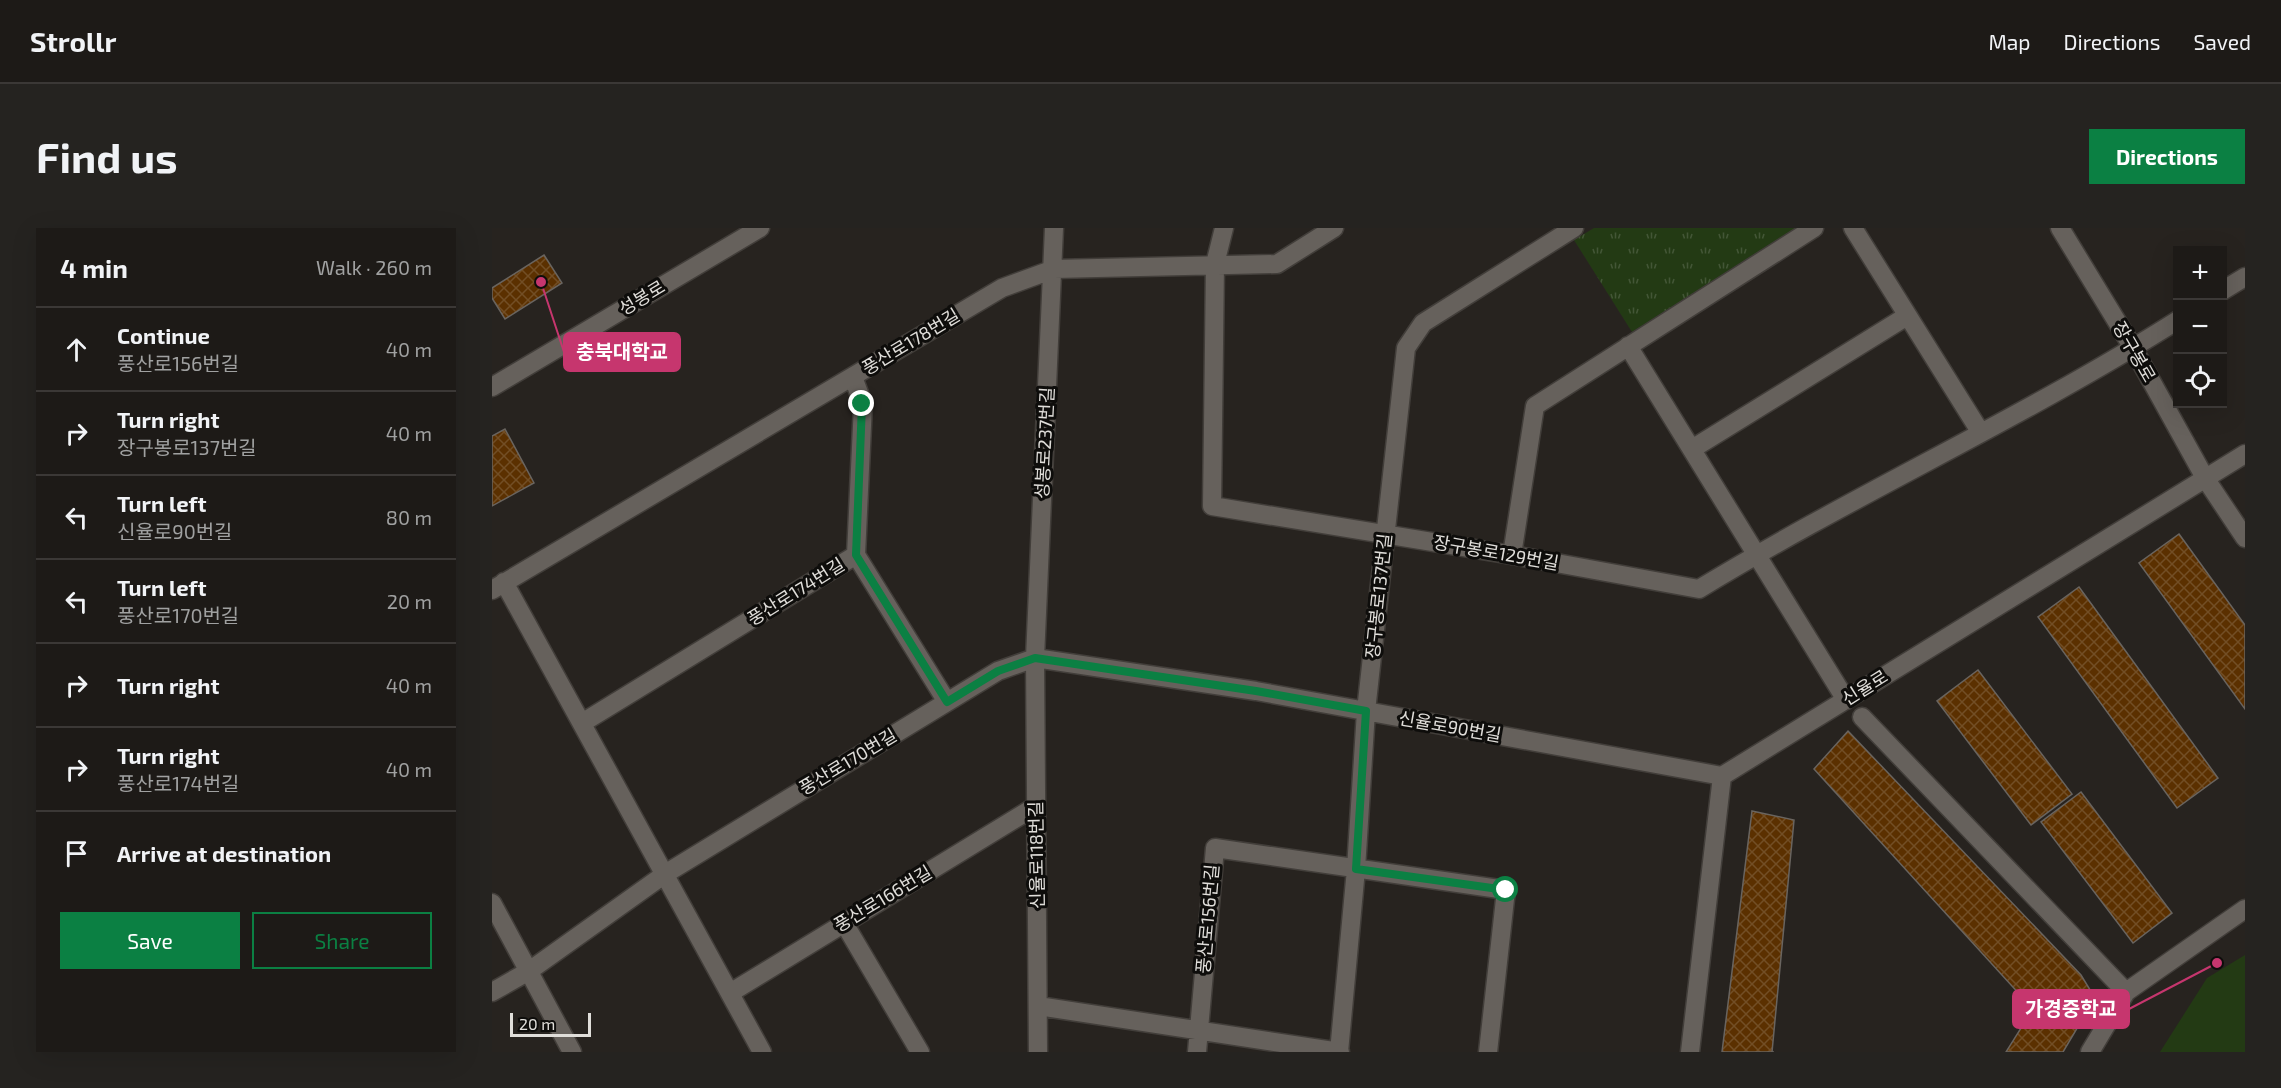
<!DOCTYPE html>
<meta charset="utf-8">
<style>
body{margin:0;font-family:"Exo 2","Noto Sans KR",sans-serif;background:#252320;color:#f1f3f6}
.controls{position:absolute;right:18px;top:18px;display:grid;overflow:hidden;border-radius:0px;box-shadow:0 6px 24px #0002}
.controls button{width:54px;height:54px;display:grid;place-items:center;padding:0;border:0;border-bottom:2px solid #3b3836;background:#1d1a17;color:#f1f3f6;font:30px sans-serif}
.scale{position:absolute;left:18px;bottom:15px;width:81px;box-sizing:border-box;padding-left:6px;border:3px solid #e0deda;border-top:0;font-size:16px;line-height:21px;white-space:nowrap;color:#e0deda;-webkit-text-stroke:4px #0e0d0b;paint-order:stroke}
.stop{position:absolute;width:18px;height:18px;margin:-14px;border:4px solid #0b8043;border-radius:50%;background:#fff}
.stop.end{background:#0b8043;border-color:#fff;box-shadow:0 2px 6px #0008}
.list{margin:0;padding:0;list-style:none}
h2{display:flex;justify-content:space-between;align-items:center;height:78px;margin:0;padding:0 24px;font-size:26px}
h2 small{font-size:20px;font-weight:400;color:#a0a1a1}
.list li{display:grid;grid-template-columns:39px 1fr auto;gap:18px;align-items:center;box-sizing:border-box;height:84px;padding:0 24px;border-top:2px solid #3b3836}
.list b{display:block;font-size:22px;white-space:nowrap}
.list p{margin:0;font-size:20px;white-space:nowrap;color:#a0a1a1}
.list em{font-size:20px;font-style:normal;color:#a0a1a1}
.actions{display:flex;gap:12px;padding:18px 24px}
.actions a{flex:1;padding:14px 0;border:2px solid #0b8043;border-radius:0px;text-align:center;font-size:21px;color:#0b8043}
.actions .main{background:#0b8043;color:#fff}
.icon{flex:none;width:33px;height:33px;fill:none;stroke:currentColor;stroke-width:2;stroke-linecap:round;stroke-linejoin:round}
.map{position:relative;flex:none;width:1753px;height:824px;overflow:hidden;border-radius:0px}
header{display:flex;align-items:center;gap:36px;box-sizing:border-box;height:84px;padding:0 30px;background:#1d1a17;border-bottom:2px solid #3b3836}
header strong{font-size:28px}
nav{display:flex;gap:33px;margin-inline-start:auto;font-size:21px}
.intro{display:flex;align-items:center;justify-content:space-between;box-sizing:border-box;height:144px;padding:0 36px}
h1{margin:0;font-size:42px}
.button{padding:15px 27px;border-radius:0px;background:#0b8043;color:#fff;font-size:21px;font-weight:700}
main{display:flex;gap:36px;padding:0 36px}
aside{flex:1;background:#1d1a17;border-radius:0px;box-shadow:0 6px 24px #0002}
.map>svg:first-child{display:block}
</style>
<header>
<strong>Strollr</strong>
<nav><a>Map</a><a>Directions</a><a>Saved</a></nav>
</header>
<div class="intro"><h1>Find us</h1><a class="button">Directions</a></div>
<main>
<aside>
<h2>4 min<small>Walk · 260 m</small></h2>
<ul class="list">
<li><svg class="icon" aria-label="ahead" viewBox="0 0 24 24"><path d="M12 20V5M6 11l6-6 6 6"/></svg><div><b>Continue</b><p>풍산로156번길</p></div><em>40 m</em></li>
<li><svg class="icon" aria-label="right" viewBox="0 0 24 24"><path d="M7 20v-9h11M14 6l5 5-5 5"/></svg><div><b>Turn right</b><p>장구봉로137번길</p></div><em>40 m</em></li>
<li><svg class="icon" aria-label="left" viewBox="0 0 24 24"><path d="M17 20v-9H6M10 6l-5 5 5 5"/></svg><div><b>Turn left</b><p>신율로90번길</p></div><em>80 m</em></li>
<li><svg class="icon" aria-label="left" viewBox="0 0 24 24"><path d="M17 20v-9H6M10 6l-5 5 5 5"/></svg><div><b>Turn left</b><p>풍산로170번길</p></div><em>20 m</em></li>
<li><svg class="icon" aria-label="right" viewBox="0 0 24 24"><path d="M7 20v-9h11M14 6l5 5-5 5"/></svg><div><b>Turn right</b></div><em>40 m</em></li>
<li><svg class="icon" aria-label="right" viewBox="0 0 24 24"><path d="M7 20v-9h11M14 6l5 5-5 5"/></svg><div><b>Turn right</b><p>풍산로174번길</p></div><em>40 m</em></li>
<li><svg class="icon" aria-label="arrive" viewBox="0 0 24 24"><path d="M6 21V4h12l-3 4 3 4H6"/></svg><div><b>Arrive at destination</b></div></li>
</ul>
<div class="actions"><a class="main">Save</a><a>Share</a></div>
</aside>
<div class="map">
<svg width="1753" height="824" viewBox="0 0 1753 824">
<defs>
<pattern id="park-tufts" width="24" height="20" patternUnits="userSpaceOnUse" patternTransform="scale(1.5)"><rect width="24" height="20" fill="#233a14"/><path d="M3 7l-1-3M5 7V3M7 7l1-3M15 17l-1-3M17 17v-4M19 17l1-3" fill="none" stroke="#435636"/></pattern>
<pattern id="building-cross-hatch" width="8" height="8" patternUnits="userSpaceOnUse" patternTransform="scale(1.5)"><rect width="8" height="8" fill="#5b3000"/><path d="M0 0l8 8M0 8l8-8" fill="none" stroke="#724e25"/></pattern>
</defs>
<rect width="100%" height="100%" fill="#27231f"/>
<path fill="url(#park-tufts)" d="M1102,0H1304L1140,104L1082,12Z"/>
<path fill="#233a14" d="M1753,727V824H1668L1715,750Z"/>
<path fill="url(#building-cross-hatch)" stroke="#69645f" stroke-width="1.5" d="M52,27L70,55L13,91L0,70V60Z
M13,201L42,255L0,278V208Z
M1687,306L1753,397V481L1647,335Z
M1587,359L1726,550L1685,580L1546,389Z
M1486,442L1580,566L1539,597L1445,473Z
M1356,503L1589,747L1603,770L1571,824H1514L1541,781L1322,541Z
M1589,564L1680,685L1641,715L1549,594Z
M1260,583L1302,592L1280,824H1282H1230Z"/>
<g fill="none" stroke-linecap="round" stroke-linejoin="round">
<g stroke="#423e3a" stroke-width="21">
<path id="minor" d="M732,0L723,36L720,278L1020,327L1207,361C1363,266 1531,190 1686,92
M1361,0L1489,205
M1568,0L1641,120L1713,250L1753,310
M1730,63L1753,49
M1136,118L1354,472
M0,159L268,0
M1200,221L1415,88
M364,327L455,474
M1020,327L1043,178L1322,0
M12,354L270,824
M0,362L510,60L562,41L785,36L842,0
M1370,489L1634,764
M90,495L364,327L371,176L361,149
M0,675L80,824
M352,695L428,824
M0,764L37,743L173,646L506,443L543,430L764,463L1230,548
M238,765L544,578
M546,778L848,824
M546,824L543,430L562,0
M705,824L723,620L1014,662L996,824
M847,824L864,641L874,483L914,120L931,95L1082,0
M1198,824L1230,548L1753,226
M1598,824L1634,764L1753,681"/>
</g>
<use href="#minor" stroke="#66615c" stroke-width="18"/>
</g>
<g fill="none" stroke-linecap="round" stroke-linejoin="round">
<path stroke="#0b8043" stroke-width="8" d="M370,176L364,327L455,474L506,443L543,430L764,463L874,483L864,641L1014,662"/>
</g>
<g text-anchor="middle" stroke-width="6" stroke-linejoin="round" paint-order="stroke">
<g font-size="18" fill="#e0deda" stroke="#0e0d0b">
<text transform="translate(150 70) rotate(-31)" y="6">성봉로</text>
<text transform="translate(419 114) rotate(-31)" y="6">풍산로178번길</text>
<text transform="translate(1642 124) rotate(60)" y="6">장구봉로</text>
<text transform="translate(553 215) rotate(-87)" y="6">성봉로237번길</text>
<text transform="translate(1004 325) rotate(10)" y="6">장구봉로129번길</text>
<text transform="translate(304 364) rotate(-32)" y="6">풍산로174번길</text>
<text transform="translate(887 368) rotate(-84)" y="6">장구봉로137번길</text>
<text transform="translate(1373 460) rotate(-32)" y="6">신율로</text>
<text transform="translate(958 499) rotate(10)" y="6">신율로90번길</text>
<text transform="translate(356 534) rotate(-31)" y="6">풍산로170번길</text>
<text transform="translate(545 627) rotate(-91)" y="6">신율로118번길</text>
<text transform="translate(391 671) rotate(-31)" y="6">풍산로166번길</text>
<text transform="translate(716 691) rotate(-85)" y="6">풍산로156번길</text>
</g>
</g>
<path fill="none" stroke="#c6366e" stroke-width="2" d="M49 54L72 124M1725 735L1637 781"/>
<g fill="#c6366e" stroke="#0e0d0b" stroke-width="2">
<circle cx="49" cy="54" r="6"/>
<circle cx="1725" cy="735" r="6"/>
</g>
<g fill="#c6366e" stroke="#c6366e" stroke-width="2">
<rect x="72" y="105" width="116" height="38" rx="6"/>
<rect x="1521" y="762" width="116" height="38" rx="6"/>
</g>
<g font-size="20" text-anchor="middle" font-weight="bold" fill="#fff">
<text x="130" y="131">충북대학교</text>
<text x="1579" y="788">가경중학교</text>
</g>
</svg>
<div class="controls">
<button>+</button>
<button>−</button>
<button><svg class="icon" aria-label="locate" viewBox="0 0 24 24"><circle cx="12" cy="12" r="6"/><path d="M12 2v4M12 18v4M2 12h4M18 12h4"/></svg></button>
</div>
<div class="scale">20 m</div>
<div class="stop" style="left:1014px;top:662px"></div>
<div class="stop end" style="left:370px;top:176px"></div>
</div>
</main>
